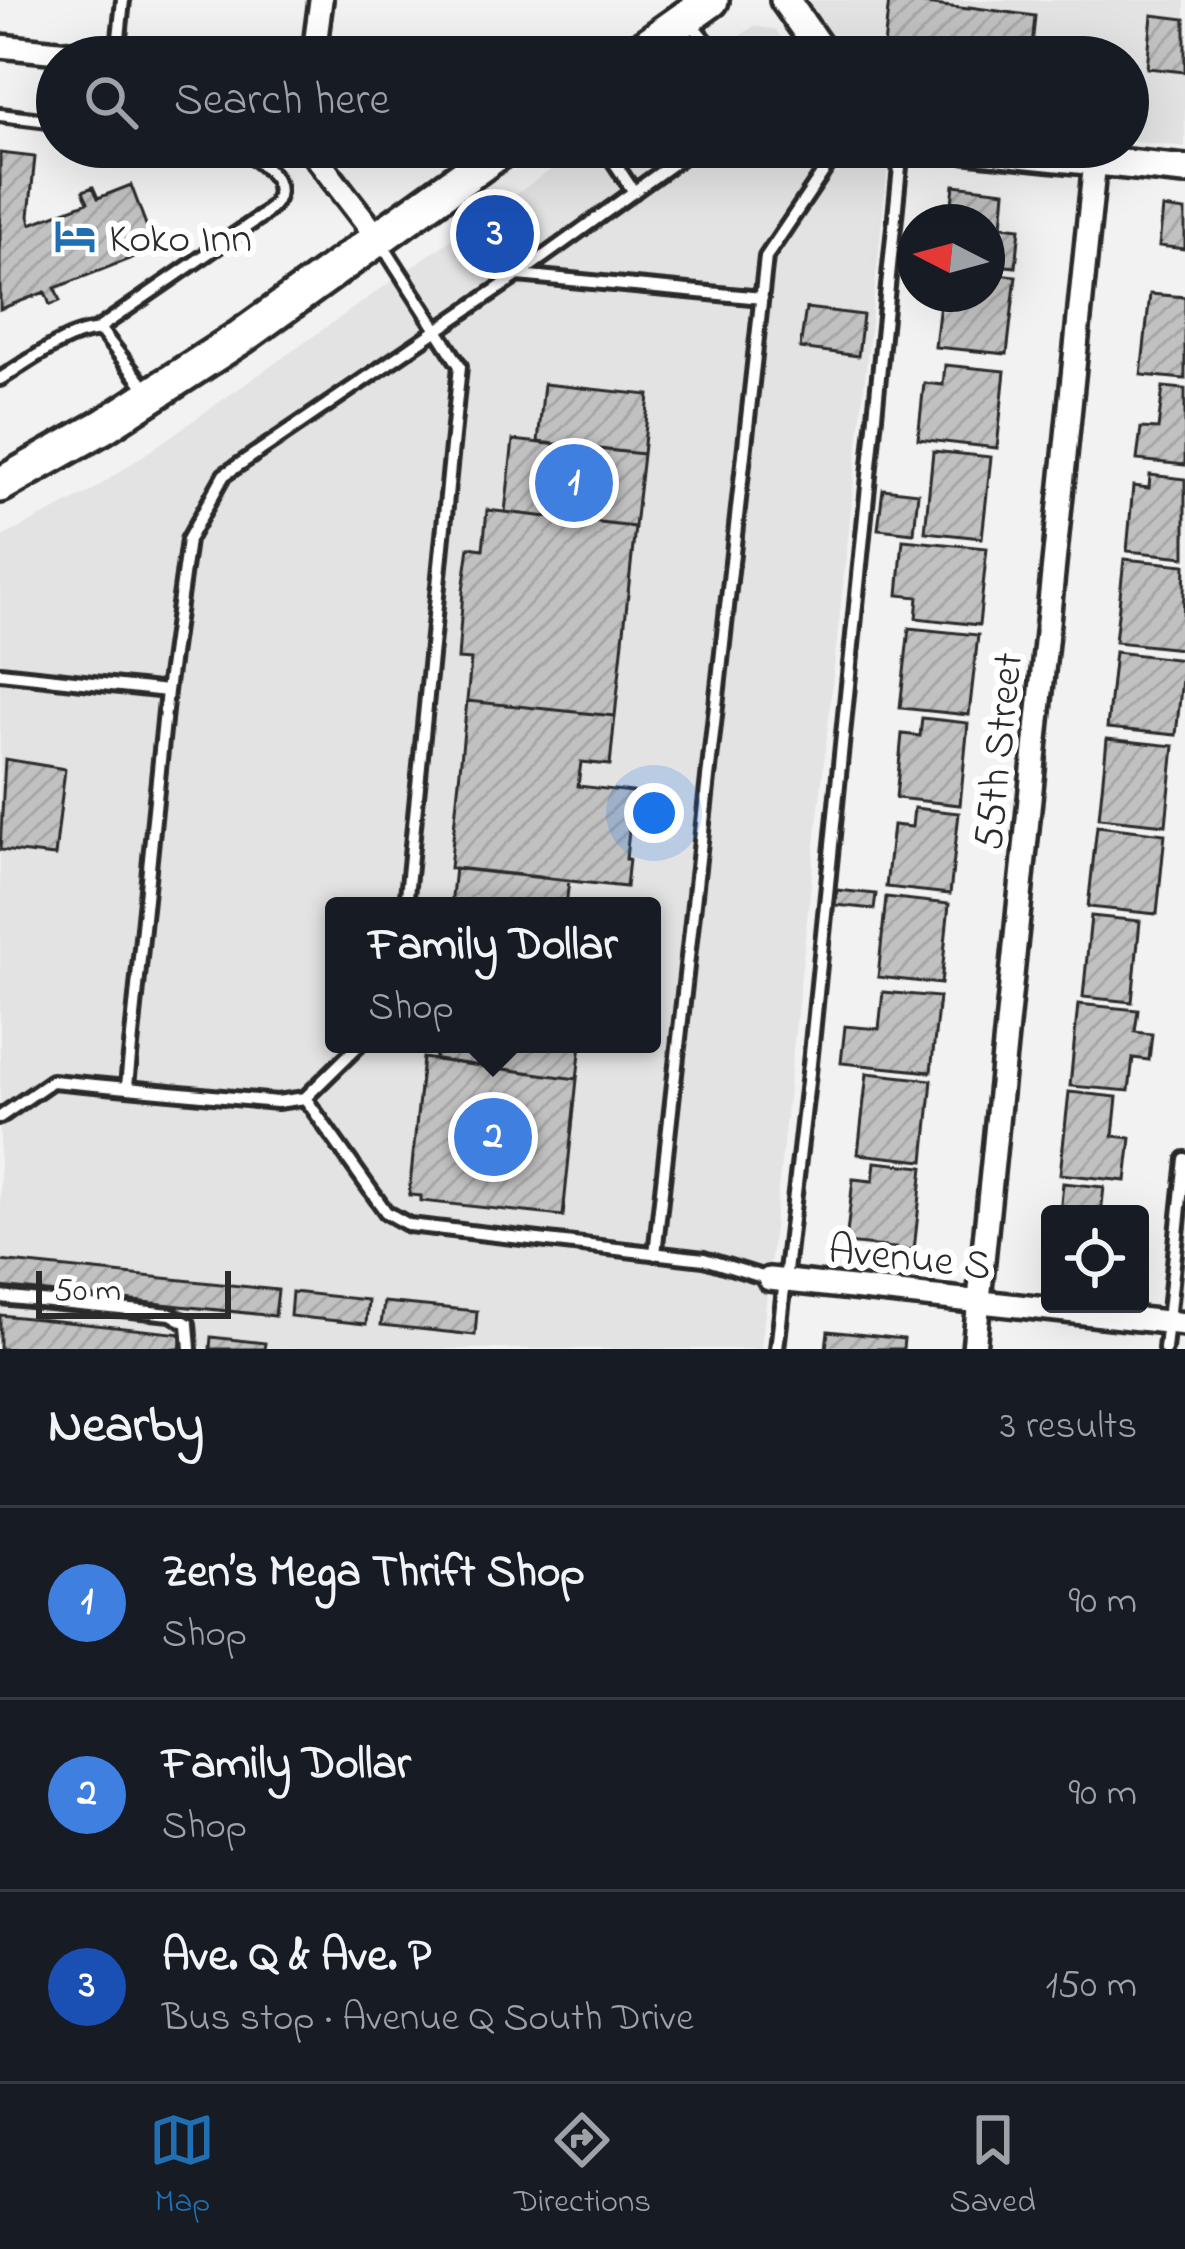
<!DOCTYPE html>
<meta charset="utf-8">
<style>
body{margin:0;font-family:"Indie Flower",sans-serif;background:#20242c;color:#f1f3f6}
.controls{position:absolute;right:36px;bottom:36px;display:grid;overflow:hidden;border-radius:12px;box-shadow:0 12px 48px #0002}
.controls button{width:108px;height:108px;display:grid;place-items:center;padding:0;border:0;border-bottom:3px solid #363941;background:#171b24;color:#f1f3f6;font:60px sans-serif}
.compass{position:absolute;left:897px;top:204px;width:108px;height:108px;border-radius:50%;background:#171b24;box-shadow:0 12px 48px #0002;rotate:276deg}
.scale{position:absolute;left:36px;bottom:30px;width:195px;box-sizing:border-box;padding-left:12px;border:6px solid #2b2b2b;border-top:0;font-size:33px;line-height:42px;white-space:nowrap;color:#2b2b2b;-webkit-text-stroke:9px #fff;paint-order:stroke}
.you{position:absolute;left:654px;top:813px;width:42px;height:42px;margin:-30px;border:9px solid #fff;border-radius:50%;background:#1a73e8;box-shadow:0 0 0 18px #1a73e833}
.badge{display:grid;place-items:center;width:78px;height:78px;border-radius:50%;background:#1f6fb2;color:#fff;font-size:39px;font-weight:700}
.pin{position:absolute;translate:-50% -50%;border:6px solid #fff;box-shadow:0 3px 12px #0006}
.popup{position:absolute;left:325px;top:897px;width:336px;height:156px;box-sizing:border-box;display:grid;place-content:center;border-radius:12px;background:#171b24;filter:drop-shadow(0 3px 9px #0005);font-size:39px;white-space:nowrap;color:#9ea1a6}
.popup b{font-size:45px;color:#f1f3f6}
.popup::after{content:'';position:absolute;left:50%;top:100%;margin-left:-24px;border:24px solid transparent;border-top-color:#171b24}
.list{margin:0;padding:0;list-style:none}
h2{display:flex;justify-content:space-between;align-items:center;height:156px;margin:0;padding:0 48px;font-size:51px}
h2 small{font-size:39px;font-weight:400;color:#9ea1a6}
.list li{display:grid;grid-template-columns:78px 1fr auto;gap:36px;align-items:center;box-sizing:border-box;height:192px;padding:0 48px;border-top:3px solid #363941}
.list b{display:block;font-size:45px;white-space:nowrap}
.list p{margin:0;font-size:39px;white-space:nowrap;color:#9ea1a6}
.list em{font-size:39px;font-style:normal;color:#9ea1a6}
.icon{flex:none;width:66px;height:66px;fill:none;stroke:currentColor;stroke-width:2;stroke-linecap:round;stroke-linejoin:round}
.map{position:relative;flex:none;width:1185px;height:1349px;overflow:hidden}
.search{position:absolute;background:#171b24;box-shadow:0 12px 48px #0002;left:36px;right:36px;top:36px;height:132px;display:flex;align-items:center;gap:30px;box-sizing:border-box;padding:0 42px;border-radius:66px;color:#9ea1a6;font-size:45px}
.sheet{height:732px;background:#171b24}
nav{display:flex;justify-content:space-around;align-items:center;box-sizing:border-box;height:168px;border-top:3px solid #363941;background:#171b24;font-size:33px;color:#9ea1a6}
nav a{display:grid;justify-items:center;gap:6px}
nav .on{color:#1f6fb2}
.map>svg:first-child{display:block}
</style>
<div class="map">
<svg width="1185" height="1349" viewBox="0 0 1185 1349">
<defs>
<pattern id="building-hatch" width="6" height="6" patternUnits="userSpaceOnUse" patternTransform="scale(3)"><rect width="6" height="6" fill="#c1c1c1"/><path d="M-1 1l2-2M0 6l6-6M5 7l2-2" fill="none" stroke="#a6a6a6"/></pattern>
</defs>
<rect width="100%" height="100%" fill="#f2f2f2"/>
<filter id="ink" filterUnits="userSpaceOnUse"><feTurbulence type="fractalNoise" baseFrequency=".00833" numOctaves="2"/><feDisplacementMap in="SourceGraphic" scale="24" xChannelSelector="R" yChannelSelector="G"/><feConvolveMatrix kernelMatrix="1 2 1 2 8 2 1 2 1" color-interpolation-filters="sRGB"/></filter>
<g filter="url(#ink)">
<path fill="#e3e3e3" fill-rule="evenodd" d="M804,0H1185V147L1128,141V57H845Z
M754,26L776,30L794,57H711Z
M583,147H863L889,155L761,1349H0V538L90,492L144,455ZM334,906H652V1044H334Z"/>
<path fill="url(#building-hatch)" stroke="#2b2b2b" stroke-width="3" d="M889,0L969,9V7L1035,16L1031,57L883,56Z
M1152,15L1185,19V72L1147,68Z
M0,153L35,157L29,216L31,224L88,202L83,191L93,187L98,198L131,185L155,249L55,288L60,301L50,305L45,292L0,309Z
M954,185L1005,191L1002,226L1020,228L1016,267L987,264V222H950Z
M1163,208L1185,211V249L1159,246Z
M987,273L1016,276L1007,354L935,347L941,294H987Z
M1150,294L1185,297V379L1141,375Z
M806,308L863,315L858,356L800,348Z
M945,365L1005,371L997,448L918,439L924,383L943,385Z
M544,384L649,395L643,454L538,442Z
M1163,387L1185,389V465L1137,460L1141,428L1158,429Z
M513,440L643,454L635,527L505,512Z
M933,451L991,457L982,538L925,532Z
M1150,475L1185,479V557L1127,551L1133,486L1149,488Z
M883,489L918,493L914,533L878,529Z
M487,510L635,527L615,716L467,701L471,660L458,659L463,591L469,547L483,549Z
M903,540L987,548L979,625L916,618L918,597L898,595Z
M1124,559L1185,565L1182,649L1115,642Z
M909,628L978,635L969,715L900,708Z
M1115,652L1184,660L1176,735L1107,728Z
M467,701L615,716L610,765L581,762L578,786L633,792L626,859H629L626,887L450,868Z
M922,718L968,723L960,805L896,798L902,734L920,736Z
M1107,739L1174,746L1166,825L1099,818Z
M5,759L65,769L55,856L0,850Z
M914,808L959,813L950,894L886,887L893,825L912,827Z
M1097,826L1165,834L1157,914L1088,907Z
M455,868L569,880L566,906H451Z
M837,890L876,894L874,909L835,905Z
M886,897L949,904L941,984L878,977Z
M1091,916L1140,921L1132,1002L1083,997Z
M883,992L939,997L931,1072L841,1063L845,1026L879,1029Z
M1078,1004L1138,1010L1135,1032L1152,1034L1149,1060L1133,1058L1129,1091L1070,1086Z
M437,1044H581L577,1079L435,1060Z
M423,1058L577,1079L563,1216L421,1201V1196L409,1195Z
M867,1073L932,1080L924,1161L858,1154Z
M1069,1092L1117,1097L1113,1136L1131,1138L1126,1181L1060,1174Z
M875,1162L923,1167L914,1250L846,1243L853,1179L873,1181Z
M1063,1183L1104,1187L1101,1214H1060Z
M0,1261L278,1290L275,1316L0,1287Z
M292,1292L368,1300L366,1324L290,1316Z
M384,1302L477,1311L475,1335L381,1325Z
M0,1315L182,1334L180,1349H0Z
M828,1331L904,1339L903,1349H826Z
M211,1337L265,1343L264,1349H210Z"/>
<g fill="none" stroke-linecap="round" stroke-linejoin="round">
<g stroke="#2b2b2b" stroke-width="20">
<path id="service" d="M690,22L719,57
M117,57L123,0
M0,115L57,122
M604,147L634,192
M380,241L460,366L406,906
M518,275L696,147
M95,331L262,216C267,211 273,207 276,201C289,177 253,158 237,147
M0,379C25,364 72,328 101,331L147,390
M0,673L167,691
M127,1086L167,691L188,540L224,475L518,275L762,298
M305,1098L386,1212L409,1225L704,1259L769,1279
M0,1117L52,1081L277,1102L305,1098L360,1044
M655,1254L766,257L840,147
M0,1297L171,1314L188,1324L190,1349
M777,1349L810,1064L902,147
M1165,1349L1185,1159"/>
</g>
<g stroke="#2b2b2b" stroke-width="30">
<path id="minor" d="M0,46L107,57
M311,57L315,46L321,0
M308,147L378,238
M769,1279L1185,1324
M974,1349L1095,161"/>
</g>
<g stroke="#2b2b2b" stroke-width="36">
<path id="tertiary" d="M785,0L825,57
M961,147L1185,170"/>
</g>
<g stroke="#2b2b2b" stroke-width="42">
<path id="trunk" d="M631,57L711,0
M0,485L104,426L241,337L505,147"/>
</g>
<use href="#service" stroke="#fff" stroke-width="10"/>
<use href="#minor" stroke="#fff" stroke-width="21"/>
<use href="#tertiary" stroke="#fff" stroke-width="27"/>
<use href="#trunk" stroke="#fff" stroke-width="33"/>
</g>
</g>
<defs>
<g id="hotel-bare" transform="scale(3.24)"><path d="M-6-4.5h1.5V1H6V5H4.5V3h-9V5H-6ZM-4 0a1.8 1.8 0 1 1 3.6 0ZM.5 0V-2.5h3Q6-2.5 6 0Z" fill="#1f6fb2" stroke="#fff" stroke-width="2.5" paint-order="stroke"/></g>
</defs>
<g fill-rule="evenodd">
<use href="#hotel-bare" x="75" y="236"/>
</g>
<g text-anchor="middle" stroke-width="12" stroke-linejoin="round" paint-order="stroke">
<g font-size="42" fill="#2b2b2b" stroke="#fff" text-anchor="start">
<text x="109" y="251">Koko Inn</text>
</g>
<g font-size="42" fill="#2b2b2b" stroke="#fff">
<text transform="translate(996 751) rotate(-84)" y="15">55th Street</text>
<text transform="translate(910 1255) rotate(6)" y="15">Avenue S</text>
</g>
</g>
</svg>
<div class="controls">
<button><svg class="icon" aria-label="locate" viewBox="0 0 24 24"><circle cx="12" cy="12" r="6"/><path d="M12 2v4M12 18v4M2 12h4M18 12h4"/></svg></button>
</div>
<svg class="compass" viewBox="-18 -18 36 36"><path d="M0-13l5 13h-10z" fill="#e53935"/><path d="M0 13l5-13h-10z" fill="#9ea1a6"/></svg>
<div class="scale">50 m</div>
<div class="you"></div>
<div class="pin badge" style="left:574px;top:483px;background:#3f7fe0">1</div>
<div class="pin badge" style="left:493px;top:1137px;background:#3f7fe0">2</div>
<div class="popup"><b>Family Dollar</b>Shop</div>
<div class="pin badge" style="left:495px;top:234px;background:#1a4fb4">3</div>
<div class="search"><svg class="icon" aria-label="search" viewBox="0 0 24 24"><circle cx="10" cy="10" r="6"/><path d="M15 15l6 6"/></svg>Search here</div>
</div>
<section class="sheet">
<h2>Nearby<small>3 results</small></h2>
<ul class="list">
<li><span class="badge" style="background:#3f7fe0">1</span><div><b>Zen’s Mega Thrift Shop</b><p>Shop</p></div><em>90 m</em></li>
<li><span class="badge" style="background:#3f7fe0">2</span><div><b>Family Dollar</b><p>Shop</p></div><em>90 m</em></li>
<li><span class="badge" style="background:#1a4fb4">3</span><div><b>Ave. Q &amp; Ave. P</b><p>Bus stop · Avenue Q South Drive</p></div><em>150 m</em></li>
</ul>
</section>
<nav>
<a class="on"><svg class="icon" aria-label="map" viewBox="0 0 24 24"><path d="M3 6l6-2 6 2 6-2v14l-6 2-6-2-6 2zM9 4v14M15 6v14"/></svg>Map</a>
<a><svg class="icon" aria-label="directions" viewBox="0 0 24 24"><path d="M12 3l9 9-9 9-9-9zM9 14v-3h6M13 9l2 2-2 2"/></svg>Directions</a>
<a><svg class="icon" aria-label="saved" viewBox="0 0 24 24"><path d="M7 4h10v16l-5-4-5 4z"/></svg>Saved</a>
</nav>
